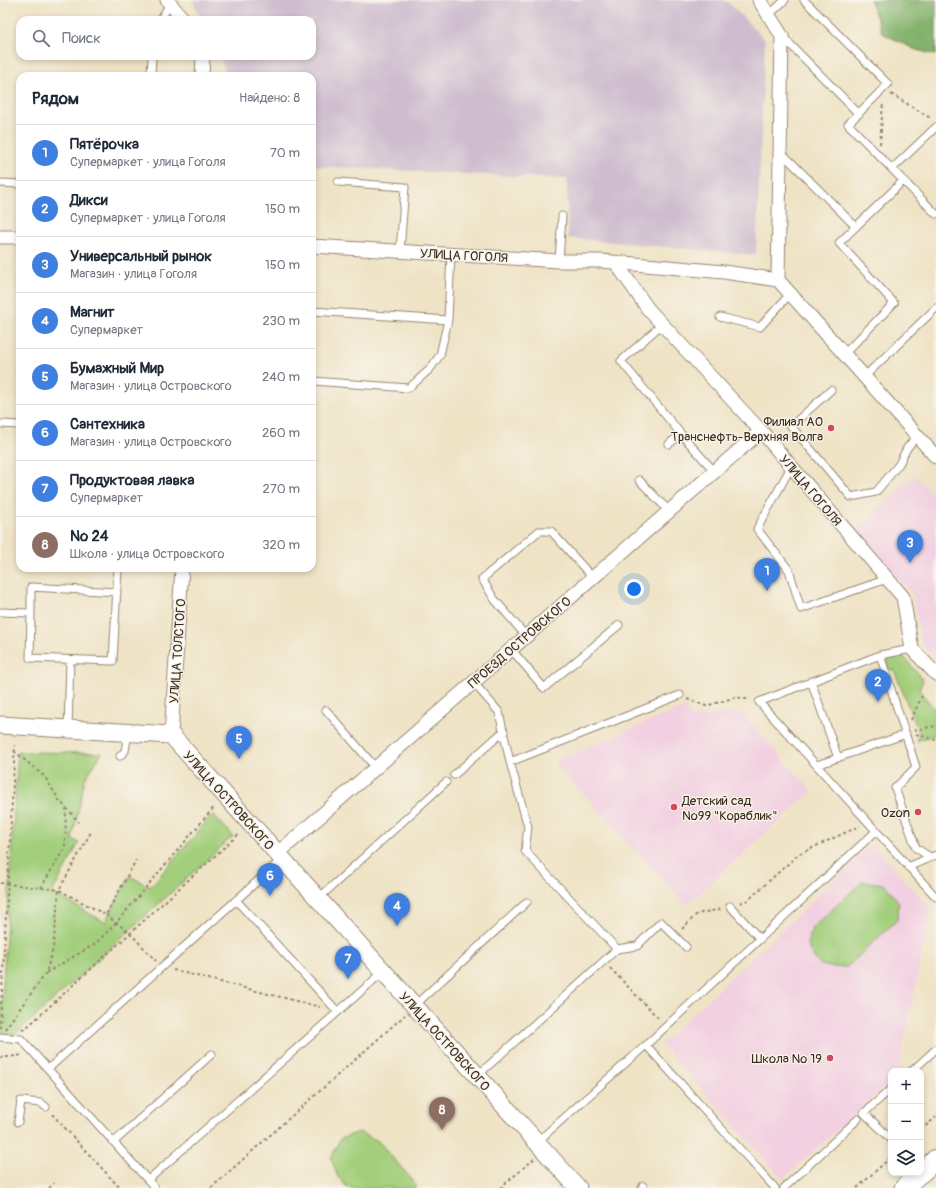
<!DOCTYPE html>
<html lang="ru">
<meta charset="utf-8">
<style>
body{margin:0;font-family:Pangolin,sans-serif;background:#f2f2f3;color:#1f2937}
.controls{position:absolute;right:12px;bottom:12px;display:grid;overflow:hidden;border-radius:8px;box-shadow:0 2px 6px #0003}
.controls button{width:36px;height:36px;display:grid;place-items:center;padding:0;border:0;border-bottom:1px solid #e0e1e3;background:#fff;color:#1f2937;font:20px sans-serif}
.you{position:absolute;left:634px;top:589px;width:14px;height:14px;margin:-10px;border:3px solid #fff;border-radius:50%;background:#1a73e8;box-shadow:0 0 0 6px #1a73e833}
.badge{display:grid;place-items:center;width:26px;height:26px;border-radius:50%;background:#d1495b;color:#fff;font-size:13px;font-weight:700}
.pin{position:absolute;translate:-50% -33px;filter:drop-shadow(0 1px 2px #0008)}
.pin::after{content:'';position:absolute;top:21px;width:14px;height:12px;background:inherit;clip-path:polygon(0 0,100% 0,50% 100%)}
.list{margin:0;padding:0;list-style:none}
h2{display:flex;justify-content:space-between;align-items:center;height:52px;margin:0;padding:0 16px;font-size:17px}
h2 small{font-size:13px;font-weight:400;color:#747a83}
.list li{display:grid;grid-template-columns:26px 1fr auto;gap:12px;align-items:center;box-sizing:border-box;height:56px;padding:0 16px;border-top:1px solid #e0e1e3}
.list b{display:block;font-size:15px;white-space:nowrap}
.list p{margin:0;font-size:13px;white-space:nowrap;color:#747a83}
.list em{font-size:13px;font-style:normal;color:#747a83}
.icon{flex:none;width:22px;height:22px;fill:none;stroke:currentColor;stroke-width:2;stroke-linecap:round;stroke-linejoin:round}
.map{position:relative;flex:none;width:936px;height:1188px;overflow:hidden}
.search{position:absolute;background:#fff;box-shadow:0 2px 6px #0003;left:16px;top:16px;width:300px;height:44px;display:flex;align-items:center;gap:10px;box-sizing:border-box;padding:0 14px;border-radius:12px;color:#747a83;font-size:15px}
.panel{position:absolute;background:#fff;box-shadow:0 2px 6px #0003;left:16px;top:72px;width:300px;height:500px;border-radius:12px}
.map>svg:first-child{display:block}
</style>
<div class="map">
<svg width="936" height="1188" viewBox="0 0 936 1188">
<rect width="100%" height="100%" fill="#f7f3e8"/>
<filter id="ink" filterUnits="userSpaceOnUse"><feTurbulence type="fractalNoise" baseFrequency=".025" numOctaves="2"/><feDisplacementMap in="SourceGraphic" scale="8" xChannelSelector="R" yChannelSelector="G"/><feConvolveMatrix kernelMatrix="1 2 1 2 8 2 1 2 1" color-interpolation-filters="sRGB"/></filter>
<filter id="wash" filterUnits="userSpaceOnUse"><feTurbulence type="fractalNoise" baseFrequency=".012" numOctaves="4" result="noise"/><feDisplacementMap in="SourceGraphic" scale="16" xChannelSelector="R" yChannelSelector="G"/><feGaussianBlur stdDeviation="0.9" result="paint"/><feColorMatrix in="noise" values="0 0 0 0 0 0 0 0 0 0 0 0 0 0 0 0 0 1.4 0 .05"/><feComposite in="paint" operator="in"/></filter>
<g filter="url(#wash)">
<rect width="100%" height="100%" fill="#efe3c5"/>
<path fill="#f2cfe1" d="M915,475L936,498V660L921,643L913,595L855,532Z
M686,706L690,717L741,712L812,791L686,905L554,762Z
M872,844L931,909L898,1071H891V1081L783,1179L661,1044Z"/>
<path fill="#cfbdcf" d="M192,0H722L729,3L765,40L756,255L568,238L567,179L312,166V76H228L219,56H312V20H202Z"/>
<path fill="#a3cf7c" stroke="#6f7c4d" d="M896,655L905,658L923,680L919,690L936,711V734L917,741L919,733L894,670L887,669V659Z
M18,752L102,753L85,779L72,839L79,843L52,893L105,922L130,876L150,887L213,814L233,836L15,1035L2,1034L0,1031Z
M862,882C885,882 886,884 899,903L897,920L847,967C822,968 818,967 807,945L812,928Z
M359,1132L378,1141L415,1183L417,1188H348L338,1177L331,1158L340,1139Z"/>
<path fill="#82b26c" stroke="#5e6e45" d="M870,0H936V55L916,50L882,33Z"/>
</g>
<g filter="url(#ink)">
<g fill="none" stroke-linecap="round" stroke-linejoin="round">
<g stroke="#958672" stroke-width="9">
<path id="service" d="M804,0L888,84L848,124L936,214
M769,15L785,0
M160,20L170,4
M782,36L859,114
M151,76L152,56
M781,152L856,227
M892,169L936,127
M338,182L405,187L400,251
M0,183L20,184
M559,261L562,216
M312,311L448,320
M720,317L760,327L790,294
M661,325L621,361L681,434
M845,353L894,303L839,243L903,181
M865,376L936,308
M312,381L409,388L430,369L440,355L448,320L451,254
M831,390L791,426L851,497L876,492L899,464L907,448L917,436
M0,424L20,425
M669,444L681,434L714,471
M791,467L757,529L789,570L801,609L887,579
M639,480L669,511
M0,612L31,613L30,658L113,661L118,568
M31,613V587L117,592
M526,636L495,600L482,579L539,531H551L592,577
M511,649L544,688L619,625
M912,649L880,655L759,702L936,897
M880,655L916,767L895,788L916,848L930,857
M811,681L838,758
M473,682L499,712L510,762L680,695
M326,710L375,767
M68,729L70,660
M120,756L125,751L128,733
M817,765L906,734
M454,775L504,731
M908,867L936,855
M318,899L446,782
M236,900L338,1012
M730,906L760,939
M617,949L637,946L661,922L686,947
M414,1006L527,902
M0,1037L21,1039L155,1188
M646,1045L775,1188
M48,1069L282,859
M912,1071L936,1049
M477,1076L617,949L525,851L528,827L510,762
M891,1089L864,1113L891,1139
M18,1122L21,1101L41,1103L46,1107
M114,1142L212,1054
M537,1142L646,1045L876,831
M148,1180L383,972
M642,1188L643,1186
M784,1188L858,1119"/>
</g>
<g stroke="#958672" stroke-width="15">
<path id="minor" d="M167,0L184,20
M759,0L782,36L778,280
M202,76L203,56
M0,237H20
M312,246L559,261H601L724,272L778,280L936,457
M616,263L648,309L761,431L903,597L912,649L936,674
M171,735L182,568
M277,854L761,431"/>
</g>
<g stroke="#958672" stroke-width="19">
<path id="tertiary" d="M0,725L171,735L578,1188"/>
</g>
<g stroke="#958672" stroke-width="21">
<path id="secondary" d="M921,1173L936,1159
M904,1188L920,1173"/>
</g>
<path stroke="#958672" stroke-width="2" stroke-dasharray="3 3" stroke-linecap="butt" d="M891,94L932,119
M880,144L883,102
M687,699L706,706L736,697L750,700
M911,720L922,696
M914,730L936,726
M916,734L936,740
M14,751L45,777L59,800L79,822
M0,883L59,890L106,915L136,860
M41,888L65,847L66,809
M740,903L748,900L799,854L860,826
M106,915L130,933L156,961
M682,929L697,914L721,909
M610,968L660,1020
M173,970L320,1007
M46,973L95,944L116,923L215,806
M0,1028L15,745
M5,1029L46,973L53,949L59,890L91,832
M22,1029L26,1028L239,834
M0,1058L23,1055
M52,1114L120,1188
M921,1130L936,1117
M49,1188L54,1183
M211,1188L405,1015
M500,1188L534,1159
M857,1188L891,1157"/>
<use href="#service" stroke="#fff" stroke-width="7"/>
<use href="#minor" stroke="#fff" stroke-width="13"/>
<use href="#tertiary" stroke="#fff" stroke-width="17"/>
<use href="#secondary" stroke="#fff" stroke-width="19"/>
</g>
</g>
<g fill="#d1495b" stroke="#f7f3e8" stroke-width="1.5">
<circle cx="831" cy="428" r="4"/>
<circle cx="674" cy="807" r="4"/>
<circle cx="918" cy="812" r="4"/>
<circle cx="830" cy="1058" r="4"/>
</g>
<g text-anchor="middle" stroke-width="3" stroke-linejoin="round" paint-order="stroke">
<g font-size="13" fill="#3b2a1e" stroke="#f7f3e8">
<text transform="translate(464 255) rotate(3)" y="5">УЛИЦА ГОГОЛЯ</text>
<text transform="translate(811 490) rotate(50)" y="5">УЛИЦА ГОГОЛЯ</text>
<text transform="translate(519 642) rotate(-41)" y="5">ПРОЕЗД ОСТРОВСКОГО</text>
<text transform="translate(177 651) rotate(-86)" y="5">УЛИЦА ТОЛСТОГО</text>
<text transform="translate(229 800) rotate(48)" y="5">УЛИЦА ОСТРОВСКОГО</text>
<text transform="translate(445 1041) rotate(48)" y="5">УЛИЦА ОСТРОВСКОГО</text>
</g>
<g font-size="13" fill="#3b2a1e" stroke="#f7f3e8" text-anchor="end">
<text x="823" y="426">Филиал АО<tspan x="823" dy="15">Транснефть-Верхняя Волга</tspan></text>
<text x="682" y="805" text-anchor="start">Детский сад<tspan x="682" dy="15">№99 "Кораблик"</tspan></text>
<text x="910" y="817">Ozon</text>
<text x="822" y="1063">Школа № 19</text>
</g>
</g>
</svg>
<div class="controls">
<button>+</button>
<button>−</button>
<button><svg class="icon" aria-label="layers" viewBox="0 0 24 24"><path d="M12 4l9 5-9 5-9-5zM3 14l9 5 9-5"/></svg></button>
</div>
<div class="you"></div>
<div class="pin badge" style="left:767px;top:591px;background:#3f7fe0">1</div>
<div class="pin badge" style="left:878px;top:702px;background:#3f7fe0">2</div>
<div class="pin badge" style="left:910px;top:563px;background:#3f7fe0">3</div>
<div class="pin badge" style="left:397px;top:926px;background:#3f7fe0">4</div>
<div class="pin badge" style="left:239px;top:759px;background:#3f7fe0">5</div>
<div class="pin badge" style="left:270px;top:896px;background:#3f7fe0">6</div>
<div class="pin badge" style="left:348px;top:979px;background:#3f7fe0">7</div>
<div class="pin badge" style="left:442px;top:1130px;background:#8d6e63">8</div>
<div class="search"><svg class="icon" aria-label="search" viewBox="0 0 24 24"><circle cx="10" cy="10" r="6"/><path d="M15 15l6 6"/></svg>Поиск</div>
<section class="panel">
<h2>Рядом<small>Найдено: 8</small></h2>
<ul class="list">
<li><span class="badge" style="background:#3f7fe0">1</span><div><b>Пятёрочка</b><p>Супермаркет · улица Гоголя</p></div><em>70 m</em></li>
<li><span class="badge" style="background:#3f7fe0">2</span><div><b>Дикси</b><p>Супермаркет · улица Гоголя</p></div><em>150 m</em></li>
<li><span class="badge" style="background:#3f7fe0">3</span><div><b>Универсальный рынок</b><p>Магазин · улица Гоголя</p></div><em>150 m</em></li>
<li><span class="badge" style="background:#3f7fe0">4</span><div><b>Магнит</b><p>Супермаркет</p></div><em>230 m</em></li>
<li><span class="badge" style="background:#3f7fe0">5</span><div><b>Бумажный Мир</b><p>Магазин · улица Островского</p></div><em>240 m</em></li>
<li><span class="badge" style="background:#3f7fe0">6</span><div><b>Сантехника</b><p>Магазин · улица Островского</p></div><em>260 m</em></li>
<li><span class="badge" style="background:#3f7fe0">7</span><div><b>Продуктовая лавка</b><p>Супермаркет</p></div><em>270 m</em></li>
<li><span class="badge" style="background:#8d6e63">8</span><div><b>№ 24</b><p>Школа · улица Островского</p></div><em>320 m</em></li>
</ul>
</section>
</div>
